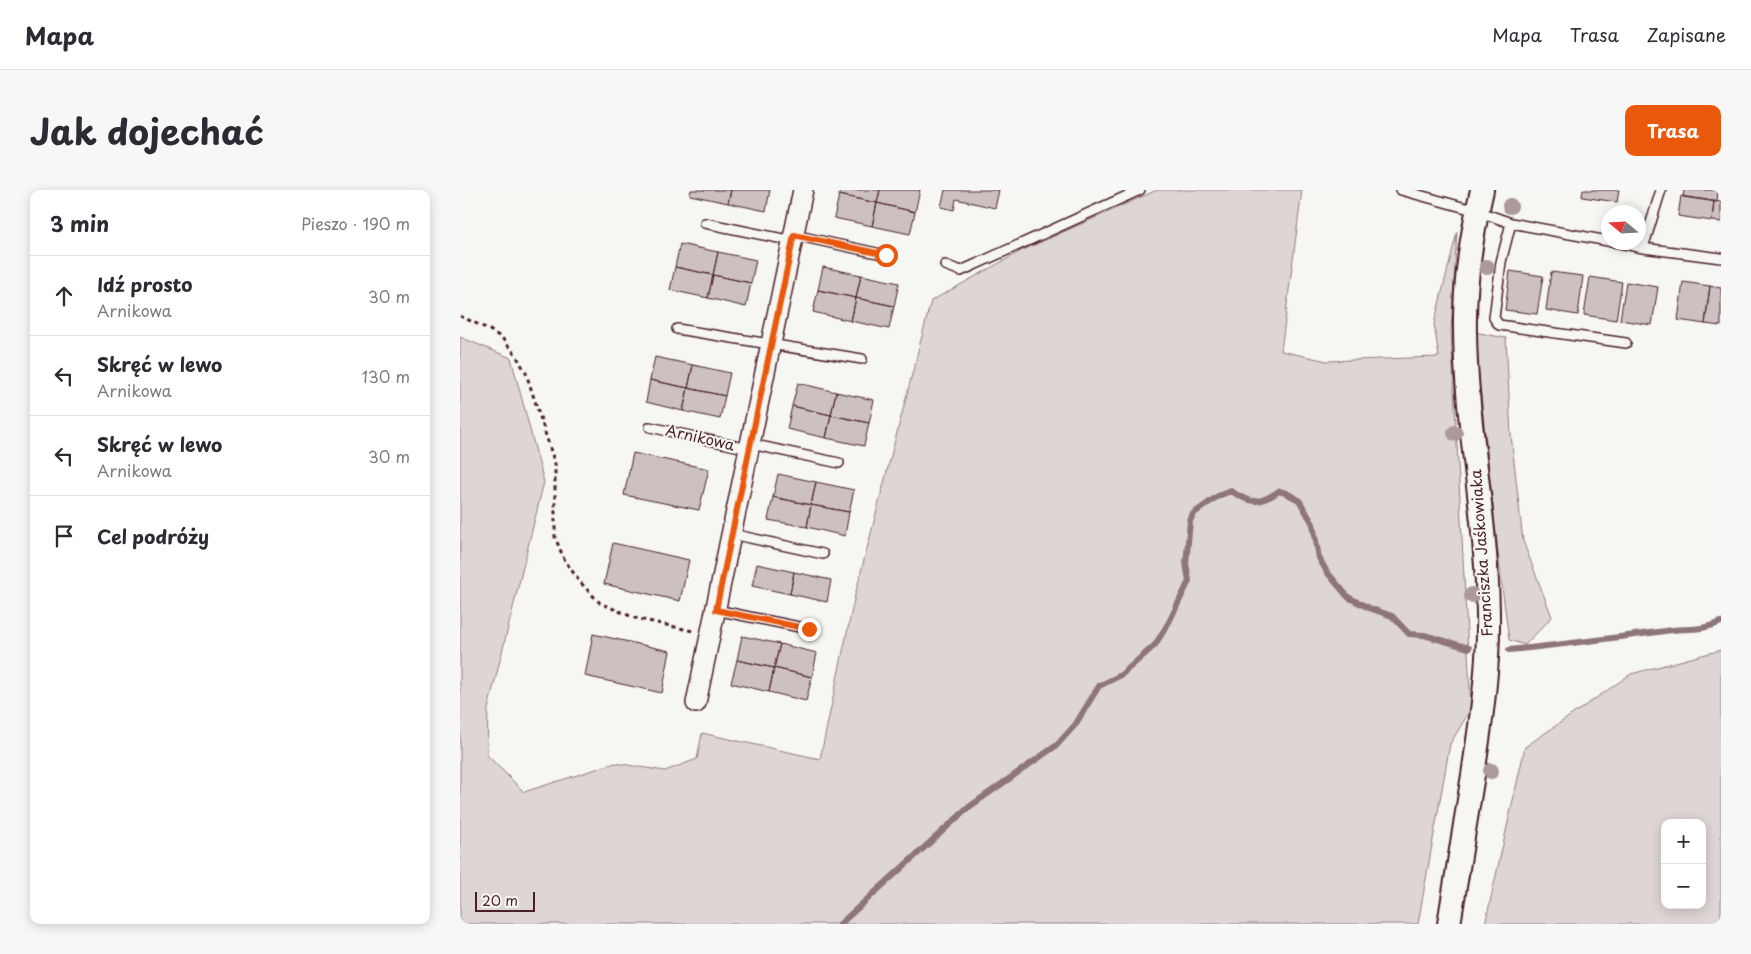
<!DOCTYPE html>
<html lang="pl">
<meta charset="utf-8">
<style>
body{margin:0;font-family:"Playpen Sans",sans-serif;background:#f7f7f7;color:#2b2b33}
.controls{position:absolute;right:15px;bottom:15px;display:grid;overflow:hidden;border-radius:10px;box-shadow:0 2px 12px #0003}
.controls button{width:45px;height:45px;display:grid;place-items:center;padding:0;border:0;border-bottom:1px solid #e1e1e2;background:#fff;color:#2b2b33;font:25px sans-serif}
.compass{position:absolute;left:1141px;top:15px;width:45px;height:45px;border-radius:50%;background:#fff;box-shadow:0 2px 12px #0003;rotate:288deg}
.scale{position:absolute;left:15px;bottom:12px;width:60px;box-sizing:border-box;padding-left:5px;border:2px solid #4a1f2b;border-top:0;font-size:14px;line-height:18px;white-space:nowrap;color:#4a1f2b;-webkit-text-stroke:4px #f6f6f2;paint-order:stroke}
.stop{position:absolute;width:15px;height:15px;margin:-11px;border:4px solid #ea580c;border-radius:50%;background:#fff}
.stop.end{background:#ea580c;border-color:#fff;box-shadow:0 1px 5px #0008}
.list{margin:0;padding:0;list-style:none}
h2{display:flex;justify-content:space-between;align-items:center;height:65px;margin:0;padding:0 20px;font-size:21px}
h2 small{font-size:16px;font-weight:400;color:#7c7c81}
.list li{display:grid;grid-template-columns:32px 1fr auto;gap:15px;align-items:center;box-sizing:border-box;height:80px;padding:0 20px;border-top:1px solid #e1e1e2}
.list b{display:block;font-size:19px;white-space:nowrap}
.list p{margin:0;font-size:16px;white-space:nowrap;color:#7c7c81}
.list em{font-size:16px;font-style:normal;color:#7c7c81}
.icon{flex:none;width:28px;height:28px;fill:none;stroke:currentColor;stroke-width:2;stroke-linecap:round;stroke-linejoin:round}
.map{position:relative;flex:none;width:1261px;height:734px;overflow:hidden;border-radius:10px}
header{display:flex;align-items:center;gap:30px;box-sizing:border-box;height:70px;padding:0 25px;background:#fff;border-bottom:1px solid #e1e1e2}
header strong{font-size:24px}
nav{display:flex;gap:28px;margin-inline-start:auto;font-size:18px}
.intro{display:flex;align-items:center;justify-content:space-between;box-sizing:border-box;height:120px;padding:0 30px}
h1{margin:0;font-size:35px}
.button{padding:12px 22px;border-radius:10px;background:#ea580c;color:#fff;font-size:18px;font-weight:700}
main{display:flex;gap:30px;padding:0 30px}
aside{flex:1;background:#fff;border-radius:10px;box-shadow:0 2px 12px #0003}
.map>svg:first-child{display:block}
</style>
<header>
<strong>Mapa</strong>
<nav><a>Mapa</a><a>Trasa</a><a>Zapisane</a></nav>
</header>
<div class="intro"><h1>Jak dojechać</h1><a class="button">Trasa</a></div>
<main>
<aside>
<h2>3 min<small>Pieszo · 190 m</small></h2>
<ul class="list">
<li><svg class="icon" aria-label="ahead" viewBox="0 0 24 24"><path d="M12 20V5M6 11l6-6 6 6"/></svg><div><b>Idź prosto</b><p>Arnikowa</p></div><em>30 m</em></li>
<li><svg class="icon" aria-label="left" viewBox="0 0 24 24"><path d="M17 20v-9H6M10 6l-5 5 5 5"/></svg><div><b>Skręć w lewo</b><p>Arnikowa</p></div><em>130 m</em></li>
<li><svg class="icon" aria-label="left" viewBox="0 0 24 24"><path d="M17 20v-9H6M10 6l-5 5 5 5"/></svg><div><b>Skręć w lewo</b><p>Arnikowa</p></div><em>30 m</em></li>
<li><svg class="icon" aria-label="arrive" viewBox="0 0 24 24"><path d="M6 21V4h12l-3 4 3 4H6"/></svg><div><b>Cel podróży</b></div></li>
</ul>
</aside>
<div class="map">
<svg width="1261" height="734" viewBox="0 0 1261 734">
<rect width="100%" height="100%" fill="#f6f6f2"/>
<filter id="ink" filterUnits="userSpaceOnUse"><feTurbulence type="fractalNoise" baseFrequency=".02" numOctaves="2"/><feDisplacementMap in="SourceGraphic" scale="10" xChannelSelector="R" yChannelSelector="G"/><feConvolveMatrix kernelMatrix="1 2 1 2 8 2 1 2 1" color-interpolation-filters="sRGB"/></filter>
<g filter="url(#ink)">
<path fill="#ddd6d5" stroke="#947a80" fill-rule="evenodd" d="M697,0H842L821,161L867,171L979,167L974,134L997,42L991,141L1011,519L990,554L958,734H0V147L51,168L84,292L28,519L27,565L64,602L155,573L205,581L237,569L242,543L360,569L395,405L471,111L561,61Z
M1014,142L1046,148L1051,245L1063,351L1092,427L1065,455L1049,450L1041,389Z
M1261,460V734H1025L1065,557L1171,484ZM1205,633H1242V715H1205Z"/>
<g fill="none" stroke-linecap="round" stroke-linejoin="round">
<path stroke="#8e747a" stroke-width="6" d="M1049,460C1101,455 1153,448 1205,441C1224,438 1243,441 1261,432
M380,734L509,617L597,555L615,535L639,496L661,485L695,455L709,432L729,391L726,373L730,331L733,324L758,306L771,301C791,314 799,315 819,301L826,303L839,310L853,334L859,368L867,382L888,407L909,418L932,426L949,444L964,445L1009,458"/>
</g>
<path fill="#ccc1c0" stroke="#4a1f2b" d="M231,0H271L268,13L230,5Z
M271,0H310L306,21L268,13Z
M380,0H420L417,13L379,5Z
M420,0H460L455,22L417,13Z
M485,0H539L535,18L496,9L494,20L481,17Z
M1123,0H1159L1157,12L1122,7Z
M1224,0H1258L1257,12L1223,7Z
M379,5L417,13L412,36L374,28Z
M1221,6L1254,11L1252,31L1218,26Z
M1254,11L1261,12V32L1252,31Z
M417,13L455,22L450,44L412,36Z
M220,54L258,62L253,85L215,77Z
M258,62L296,70L291,93L253,85Z
M215,77L253,85L248,108L210,100Z
M363,77L401,85L396,108L358,100Z
M1050,81L1083,86L1077,124L1045,120Z
M1091,82L1123,86L1118,125L1086,120Z
M253,85L291,93L286,117L248,108Z
M401,85L439,93L434,116L396,108Z
M1130,87L1162,92L1156,130L1124,125Z
M1166,92L1198,97L1192,135L1160,130Z
M1223,92L1250,96L1245,134L1218,130Z
M1250,96L1261,98V136L1245,134Z
M358,100L396,108L391,131L353,122Z
M396,108L434,116L429,139L391,131Z
M195,167L233,175L228,198L190,190Z
M233,175L270,183L265,206L228,198Z
M190,190L228,198L223,221L186,212Z
M338,193L376,202L371,225L332,216Z
M228,198L265,206L260,229L223,221Z
M376,202L414,210L409,233L371,225Z
M332,216L371,225L366,248L327,239Z
M371,225L409,233L404,256L366,248Z
M173,263L249,279L239,320L164,305Z
M318,284L356,292L351,315L313,307Z
M356,292L394,300L389,322L351,315Z
M313,307L351,315L347,337L308,330Z
M351,315L389,322L385,346L347,337Z
M153,353L229,370L220,411L144,394Z
M297,374L334,382L330,404L292,396Z
M334,382L371,390L367,412L330,404Z
M133,444L210,461L202,503L125,486Z
M282,446L320,454L314,478L277,470Z
M320,454L357,463L352,487L314,478Z
M277,470L314,478L309,502L271,493Z
M314,478L352,487L346,511L309,502Z"/>
<g fill="none" stroke-linecap="round" stroke-linejoin="round">
<g stroke="#4a1f2b" stroke-width="12">
<path id="service" d="M941,0L1017,21L1051,33L1148,51
M245,33L333,51
M1051,33L1041,72L1034,128L1039,135L1166,153
M334,45L426,65
M1154,52L1183,58L1261,68
M1183,58L1201,0
M485,75L501,81L680,0
M217,139L402,169
M190,237L289,259
M291,254L379,273
M272,344L363,364
M256,420L349,439"/>
</g>
<g stroke="#4a1f2b" stroke-width="22">
<path id="minor" d="M236,513L343,0"/>
</g>
<g stroke="#4a1f2b" stroke-width="26">
<path id="tertiary" d="M989,734C997,684 1005,635 1013,585C1021,531 1029,479 1028,424C1027,329 1006,236 1005,142C1004,94 1011,47 1022,0"/>
</g>
<path stroke="#4a1f2b" stroke-width="3" stroke-dasharray="4 4" stroke-linecap="butt" d="M0,126L28,139L42,148L56,165L66,183L95,274V347L104,369L119,391L140,413L175,428L233,441"/>
<use href="#service" stroke="#f6f6f2" stroke-width="9"/>
<use href="#minor" stroke="#f6f6f2" stroke-width="19"/>
<use href="#tertiary" stroke="#f6f6f2" stroke-width="22"/>
</g>
<g fill="#ac999c">
<circle cx="1050" cy="16" r="8"/>
<circle cx="1027" cy="77" r="8"/>
<circle cx="995" cy="243" r="8"/>
<circle cx="1012" cy="405" r="8"/>
<circle cx="1031" cy="581" r="8"/>
</g>
</g>
<g fill="none" stroke-linecap="round" stroke-linejoin="round" filter="url(#ink)">
<path stroke="#ea580c" stroke-width="6" d="M349,439L256,420L334,45L426,65"/>
</g>
<g text-anchor="middle" stroke-width="4" stroke-linejoin="round" paint-order="stroke">
<g font-size="15" fill="#4a1f2b" stroke="#f6f6f2">
<text transform="translate(240 248) rotate(13)" y="5">Arnikowa</text>
<text transform="translate(1022 363) rotate(-94)" y="5">Franciszka Jaśkowiaka</text>
</g>
</g>
</svg>
<div class="controls">
<button>+</button>
<button>−</button>
</div>
<svg class="compass" viewBox="-18 -18 36 36"><path d="M0-13l5 13h-10z" fill="#e53935"/><path d="M0 13l5-13h-10z" fill="#7c7c81"/></svg>
<div class="scale">20 m</div>
<div class="stop" style="left:426px;top:65px"></div>
<div class="stop end" style="left:349px;top:439px"></div>
</div>
</main>
